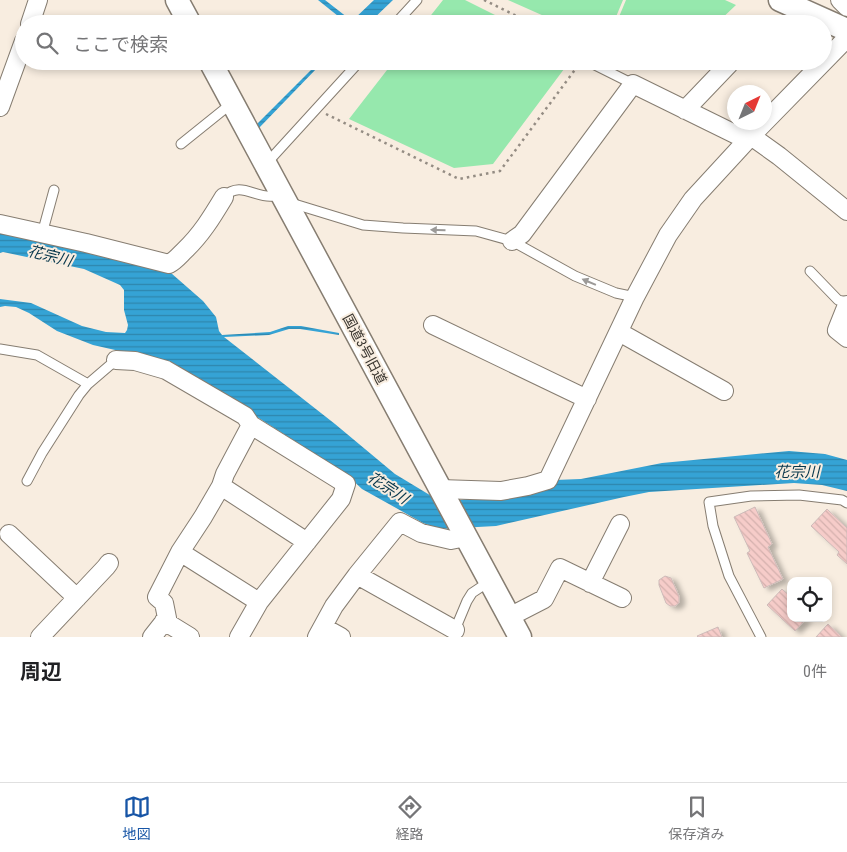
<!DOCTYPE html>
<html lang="ja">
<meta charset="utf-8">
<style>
body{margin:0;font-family:"Roboto Condensed","Noto Sans JP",sans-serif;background:#f2f2f2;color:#202124}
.controls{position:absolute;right:15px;bottom:15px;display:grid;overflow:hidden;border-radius:10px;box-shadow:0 2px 8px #0003}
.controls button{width:45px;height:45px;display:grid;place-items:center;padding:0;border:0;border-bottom:1px solid #e0e0e0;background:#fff;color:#202124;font:25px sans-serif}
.compass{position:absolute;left:727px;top:85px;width:45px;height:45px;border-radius:50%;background:#fff;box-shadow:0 2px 8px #0003;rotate:43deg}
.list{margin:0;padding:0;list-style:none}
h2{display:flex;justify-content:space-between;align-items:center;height:65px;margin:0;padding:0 20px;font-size:21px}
h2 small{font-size:16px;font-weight:400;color:#757577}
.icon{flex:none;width:28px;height:28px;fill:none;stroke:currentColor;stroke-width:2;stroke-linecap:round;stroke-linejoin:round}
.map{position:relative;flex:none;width:847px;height:637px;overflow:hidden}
.search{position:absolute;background:#fff;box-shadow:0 2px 8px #0003;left:15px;right:15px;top:15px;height:55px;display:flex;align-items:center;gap:12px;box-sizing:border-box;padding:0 18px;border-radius:28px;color:#757577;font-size:19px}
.sheet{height:145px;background:#fff}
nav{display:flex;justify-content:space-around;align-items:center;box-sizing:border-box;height:70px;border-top:1px solid #e0e0e0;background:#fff;font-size:14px;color:#757577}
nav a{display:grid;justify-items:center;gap:2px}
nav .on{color:#1755a6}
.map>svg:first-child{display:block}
</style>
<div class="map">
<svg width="847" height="637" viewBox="0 0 847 637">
<defs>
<pattern id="water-rules" width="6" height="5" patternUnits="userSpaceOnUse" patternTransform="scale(1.25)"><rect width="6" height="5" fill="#35a3d5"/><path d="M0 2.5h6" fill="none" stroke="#2e86ad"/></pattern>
<pattern id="building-back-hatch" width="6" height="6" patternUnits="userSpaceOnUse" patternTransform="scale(1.25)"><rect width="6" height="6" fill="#f6ccc9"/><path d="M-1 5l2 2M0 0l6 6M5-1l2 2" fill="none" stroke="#d4b0ad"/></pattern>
<filter id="shadow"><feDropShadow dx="5.5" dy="3" stdDeviation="2.5" flood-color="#0004"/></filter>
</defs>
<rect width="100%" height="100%" fill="#f8ede0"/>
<path fill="#96e8ad" d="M443,0H465L513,24H424Z
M508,0H623L613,24H562Z
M626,0H725L736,5L716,24H616Z
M394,61H570L493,164L454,168L349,119Z"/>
<path fill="url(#water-rules)" d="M318,0H325L352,21L374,0H393L368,24H348Z
M312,61H327L320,68L318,67L259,128L256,125L316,65Z
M0,233L100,253L171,273L203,301L216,317L219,331L222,335L270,332L288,326H301L339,333V335L300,329H289L269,335L224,337L335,424L395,474L433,497L460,500L499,495L555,480L581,479L662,463L789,451L825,454L847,460V491L822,485L794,483L649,492L624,497L496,526L440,529L423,523L362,489L346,474L187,372L155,359L93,345L57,331L29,313L16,307L5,306L0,307V299L31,303L82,326L106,332L125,333L127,330L128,325L124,310V290L120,285L84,269L3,252L0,253Z"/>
<path fill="url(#building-back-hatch)" stroke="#cdbbb9" filter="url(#shadow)" d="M755,507L772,544L768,547L783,579L764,588L747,553L750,551L734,517Z
M827,509L847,528V564L837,555L839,552L811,526Z
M665,576L671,578L679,596V603L675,606H670L666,603L659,585V580Z
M782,589L791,597V618H807L795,631L767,605Z
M828,624L842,637H816Z
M718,627L722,637H698L697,636Z"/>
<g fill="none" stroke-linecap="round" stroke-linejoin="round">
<g stroke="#867d71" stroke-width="11">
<path id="service" d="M395,24L417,0
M587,61L633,84
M181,144L232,103
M266,164L360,61
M224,197C240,180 256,199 273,196C275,196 279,194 281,193
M291,203L363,225L403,228L476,231L512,241L575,276L616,293L635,297
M42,234L54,190
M810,271L838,300L847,302
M0,349L37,355L88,384L116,360
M27,481L42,453L79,395L88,384
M454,632L467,601L472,593L490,581
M761,637L729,576L713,526L709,502L751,496L799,495L842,500L847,503"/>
</g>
<g stroke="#867d71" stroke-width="20">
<path id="minor" d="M840,0L847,7
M30,24L38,0
M0,107L24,41
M685,110L729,64
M751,136L779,156L847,211
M0,224L86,243L169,264C175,261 179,256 184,251C201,235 212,217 224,197
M512,241L522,234L633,84L747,140
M847,305L837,330L847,338
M433,325L587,399
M619,332L724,391
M116,360L135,361L166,370L245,416L251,425
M221,486L307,542
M440,489L501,491L528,486L548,480L635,297L668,235L693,199L751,136L847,38
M9,534L77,598
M180,552L259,602
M357,575L455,630
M590,583L620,524
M509,617L544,599L560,568L622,598
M164,621L190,637
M323,627L341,637
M40,637L106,567L109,563
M152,637L167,618L164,603L157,597L180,552L203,517L221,486L225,474L251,425L346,484L341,499L259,602L239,637
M317,637L334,606L357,575L400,522L421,533L451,540L466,537"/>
</g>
<g stroke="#867d71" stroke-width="25">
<path id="tertiary" d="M177,0L190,24
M780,0L847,30
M210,61L520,637"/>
</g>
<path stroke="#948c83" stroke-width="2.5" stroke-dasharray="2.5 4" stroke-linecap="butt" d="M484,0L533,24
M326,114L459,179L500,171L577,67"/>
<use href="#service" stroke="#fff" stroke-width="9"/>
<use href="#minor" stroke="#fff" stroke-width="18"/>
<use href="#tertiary" stroke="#fff" stroke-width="22"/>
</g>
<defs><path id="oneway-solid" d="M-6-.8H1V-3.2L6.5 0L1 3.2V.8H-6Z" transform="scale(1.25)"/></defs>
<g fill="#9c9a98">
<use href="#oneway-solid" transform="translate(438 230) rotate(-178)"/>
<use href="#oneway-solid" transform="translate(589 282) rotate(-157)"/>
</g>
<g text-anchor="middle" stroke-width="4" stroke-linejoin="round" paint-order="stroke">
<g font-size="14" fill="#3a3630" stroke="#f8ede0">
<text transform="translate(365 349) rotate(62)" y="5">国道3号旧道</text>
</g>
<g font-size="15" font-style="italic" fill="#06364b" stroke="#f8ede0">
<text transform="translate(50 256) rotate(14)" y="5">花宗川</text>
<text x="797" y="477">花宗川</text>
<text transform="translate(388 488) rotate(33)" y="5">花宗川</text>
</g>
</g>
</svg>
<div class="controls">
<button><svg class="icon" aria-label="locate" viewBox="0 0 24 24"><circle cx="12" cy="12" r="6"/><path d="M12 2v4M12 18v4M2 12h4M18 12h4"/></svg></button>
</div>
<svg class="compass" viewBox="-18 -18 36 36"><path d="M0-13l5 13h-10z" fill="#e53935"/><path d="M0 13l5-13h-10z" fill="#757577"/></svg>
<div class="search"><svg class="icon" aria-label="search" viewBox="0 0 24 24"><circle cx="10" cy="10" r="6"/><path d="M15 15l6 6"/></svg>ここで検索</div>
</div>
<section class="sheet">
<h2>周辺<small>0件</small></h2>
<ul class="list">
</ul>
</section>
<nav>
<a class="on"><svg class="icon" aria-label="map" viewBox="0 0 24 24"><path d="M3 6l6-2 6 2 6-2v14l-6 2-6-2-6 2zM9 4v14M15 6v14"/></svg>地図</a>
<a><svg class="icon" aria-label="directions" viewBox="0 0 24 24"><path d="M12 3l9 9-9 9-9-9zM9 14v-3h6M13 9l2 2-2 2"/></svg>経路</a>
<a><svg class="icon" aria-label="saved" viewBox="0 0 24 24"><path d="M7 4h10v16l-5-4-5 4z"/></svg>保存済み</a>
</nav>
